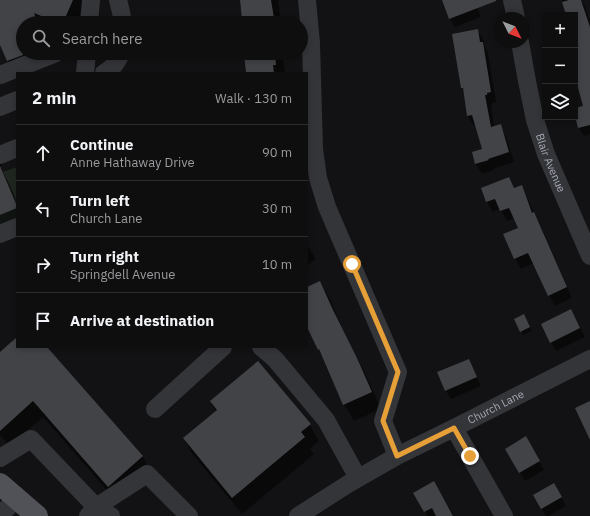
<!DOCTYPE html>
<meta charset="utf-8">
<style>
body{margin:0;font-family:"IBM Plex Sans",sans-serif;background:#1c1c1d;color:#f1f3f6}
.controls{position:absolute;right:12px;top:12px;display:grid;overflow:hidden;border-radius:0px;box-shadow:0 2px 6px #0003}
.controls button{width:36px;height:36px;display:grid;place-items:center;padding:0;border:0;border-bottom:1px solid #2e2e2f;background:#0e0e0f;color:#f1f3f6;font:20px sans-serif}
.compass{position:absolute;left:494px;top:12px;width:36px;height:36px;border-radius:50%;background:#0e0e0f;box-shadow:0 2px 6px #0003;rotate:132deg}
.stop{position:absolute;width:12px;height:12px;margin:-9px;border:3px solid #e7a038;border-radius:50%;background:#fff}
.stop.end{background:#e7a038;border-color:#fff;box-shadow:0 1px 4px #0008}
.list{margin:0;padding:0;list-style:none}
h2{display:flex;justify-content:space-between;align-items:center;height:52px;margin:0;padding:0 16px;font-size:17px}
h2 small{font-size:13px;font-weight:400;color:#9b9c9e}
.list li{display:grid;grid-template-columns:26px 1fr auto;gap:12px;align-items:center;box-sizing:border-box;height:56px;padding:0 16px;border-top:1px solid #2e2e2f}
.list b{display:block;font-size:15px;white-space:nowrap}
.list p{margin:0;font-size:13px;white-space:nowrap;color:#9b9c9e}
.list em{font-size:13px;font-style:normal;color:#9b9c9e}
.icon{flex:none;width:22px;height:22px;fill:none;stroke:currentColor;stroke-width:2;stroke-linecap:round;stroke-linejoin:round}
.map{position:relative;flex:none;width:590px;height:516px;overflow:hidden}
.search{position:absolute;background:#0e0e0f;box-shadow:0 2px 6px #0003;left:16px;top:16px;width:292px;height:44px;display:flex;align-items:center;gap:10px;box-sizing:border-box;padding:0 14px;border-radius:22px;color:#9b9c9e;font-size:15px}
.panel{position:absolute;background:#0e0e0f;box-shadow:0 2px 6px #0003;left:16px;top:72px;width:292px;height:276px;border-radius:0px}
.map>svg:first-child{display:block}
</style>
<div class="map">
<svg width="590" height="516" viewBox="0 0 590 516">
<rect width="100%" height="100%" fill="#121214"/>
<path fill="#1f261f" d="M14,168H17V206L3,172Z
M17,208V218L0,225V215Z"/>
<path fill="#0007" d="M0,0H86L80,15L81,18L79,23H23V53H62L65,59L17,77L8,61L0,42Z
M240,0H278L281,23H243L242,10L240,7Z
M443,0H474L481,17L455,27L450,18Z
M562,0H581L585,6L590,22V134L584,136L579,128L575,113V109L584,106L580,91H577L575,88V15H556L555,14L566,11Z
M478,31L484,41L485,47L488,53L496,102L492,103V105H491L494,127L500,126L506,136L514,162L493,169L494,170L482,174L476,164L473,153L483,150L476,125L474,126L468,116L465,93L462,88L453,35Z
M246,53H284V58H283L285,73H245V67H247Z
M0,161L2,165L0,168L9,183L17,202V228L0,235Z
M509,178L515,189L521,187L527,197L534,214L540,224L572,298L555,306L549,295L534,263L521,269L515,258L519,228L515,218L507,221L500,209L493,212L487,202Z
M307,245L316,259L307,266Z
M320,282L330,299L342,328L366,375L381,409L354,421L344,404L327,365L319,350L307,325V288Z
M571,311L585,337L556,351L542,325Z
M524,315L532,331L523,335L521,331Z
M17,339V347H46L143,457L152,474L118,503L43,417L10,446L0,435V354Z
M468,360L473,368L481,386L451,399L446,391L438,373Z
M211,402L310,425L319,441L310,449L314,454L242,514L193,455L184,439L216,411Z
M526,438L544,470L525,481L506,449Z
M554,485L566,506L548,516H546L534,495Z
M415,493L448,507H449L454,516H437L436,515L434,516H428Z"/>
<path fill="#414347" d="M0,0H73L66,16L63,17L61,23H58L34,13L38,23H23V55L7,61L0,45Z
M240,0H271L274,18H271V23H244V20H242Z
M442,0H496V1L449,19Z
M569,0H581L590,27V125L578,128L575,116V108L583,106L575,77V15H566L562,2Z
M478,29L480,42H483L491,92L487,93V95H485L491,127L501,124L509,152L488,159L489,160L475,164L472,152L482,149L472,115L467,116L463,88H461L452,34Z
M244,53H275L276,65H273L274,73H246Z
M0,166L17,206V208L0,215Z
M509,177L514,188L522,185L532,213L534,212L567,287L548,296L528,253L514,259L503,234L518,228L509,208L500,211L495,199L486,202L481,188Z
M320,281L333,310L357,358L372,392L343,405L319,349L318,350L307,327V287Z
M571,309L580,328L550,343L541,324Z
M524,314L530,327L520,332L514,319Z
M17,337V347H47L143,456L108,487L33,401L0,431V352Z
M469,359L477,377L445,391L437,372Z
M258,361L311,424L301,432L305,437L232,498L183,438L217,410L210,401Z
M590,401V440L575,408Z
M526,436L540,461L519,473L505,449Z
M434,481L453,516H436L432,508L424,512L413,493Z
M554,483L562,497L541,509L533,495Z"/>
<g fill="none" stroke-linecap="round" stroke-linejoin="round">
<g stroke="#343539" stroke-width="18">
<path d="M118,0L121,12L123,23"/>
<path d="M307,0L311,43L314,149L318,178L327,207L398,372L383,421L397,456"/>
<path d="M512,0L516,18"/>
<path d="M89,23L91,0"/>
<path id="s1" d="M520,42L527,81L535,120L546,154L590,256"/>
<path d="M85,73L87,53"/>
<path d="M104,73C113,68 117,63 121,53"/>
<path d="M0,75L56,53"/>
<path d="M0,107L17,100"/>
<path d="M0,155L17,148"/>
<path d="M0,234L17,227"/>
<path d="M261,347L275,359L326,420L358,478"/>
<path d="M155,409L223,347"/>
<path d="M454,428L504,516"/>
<path d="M0,458L31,439L96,507L88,516"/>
<path d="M0,516L16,498"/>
<path d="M111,516L96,507L147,474L189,516"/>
<path id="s2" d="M298,516L348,484L397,456L454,428L590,359"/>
</g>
<path stroke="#505257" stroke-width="22" d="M0,484L37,516"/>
</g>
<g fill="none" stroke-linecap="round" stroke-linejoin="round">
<path stroke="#e7a038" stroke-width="5" d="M352,264L398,372L383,421L397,456L454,428L470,456"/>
</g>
<g text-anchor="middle" stroke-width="3" stroke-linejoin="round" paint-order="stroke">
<g font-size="11" fill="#a5aab4" stroke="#0d0d0f">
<text dy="4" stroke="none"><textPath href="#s1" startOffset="125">Blair Avenue</textPath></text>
<text dy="4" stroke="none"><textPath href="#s2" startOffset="226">Church Lane</textPath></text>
</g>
</g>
</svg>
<div class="controls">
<button>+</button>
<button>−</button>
<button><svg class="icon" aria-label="layers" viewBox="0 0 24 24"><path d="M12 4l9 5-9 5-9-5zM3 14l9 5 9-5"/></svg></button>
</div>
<svg class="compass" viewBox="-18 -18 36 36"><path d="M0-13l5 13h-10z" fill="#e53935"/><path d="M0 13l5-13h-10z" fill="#9b9c9e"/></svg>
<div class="stop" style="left:352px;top:264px"></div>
<div class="stop end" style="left:470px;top:456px"></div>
<div class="search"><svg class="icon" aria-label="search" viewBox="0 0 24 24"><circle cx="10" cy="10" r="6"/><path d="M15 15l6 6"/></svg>Search here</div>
<section class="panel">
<h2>2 min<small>Walk · 130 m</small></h2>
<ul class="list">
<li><svg class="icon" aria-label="ahead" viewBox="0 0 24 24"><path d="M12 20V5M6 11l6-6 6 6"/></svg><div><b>Continue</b><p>Anne Hathaway Drive</p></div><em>90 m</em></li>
<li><svg class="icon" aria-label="left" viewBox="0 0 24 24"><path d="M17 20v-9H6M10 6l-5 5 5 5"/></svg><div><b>Turn left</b><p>Church Lane</p></div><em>30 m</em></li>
<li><svg class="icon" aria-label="right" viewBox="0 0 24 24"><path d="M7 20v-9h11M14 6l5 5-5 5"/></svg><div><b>Turn right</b><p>Springdell Avenue</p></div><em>10 m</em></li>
<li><svg class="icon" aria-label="arrive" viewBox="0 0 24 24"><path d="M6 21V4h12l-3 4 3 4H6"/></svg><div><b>Arrive at destination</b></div></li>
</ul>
</section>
</div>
